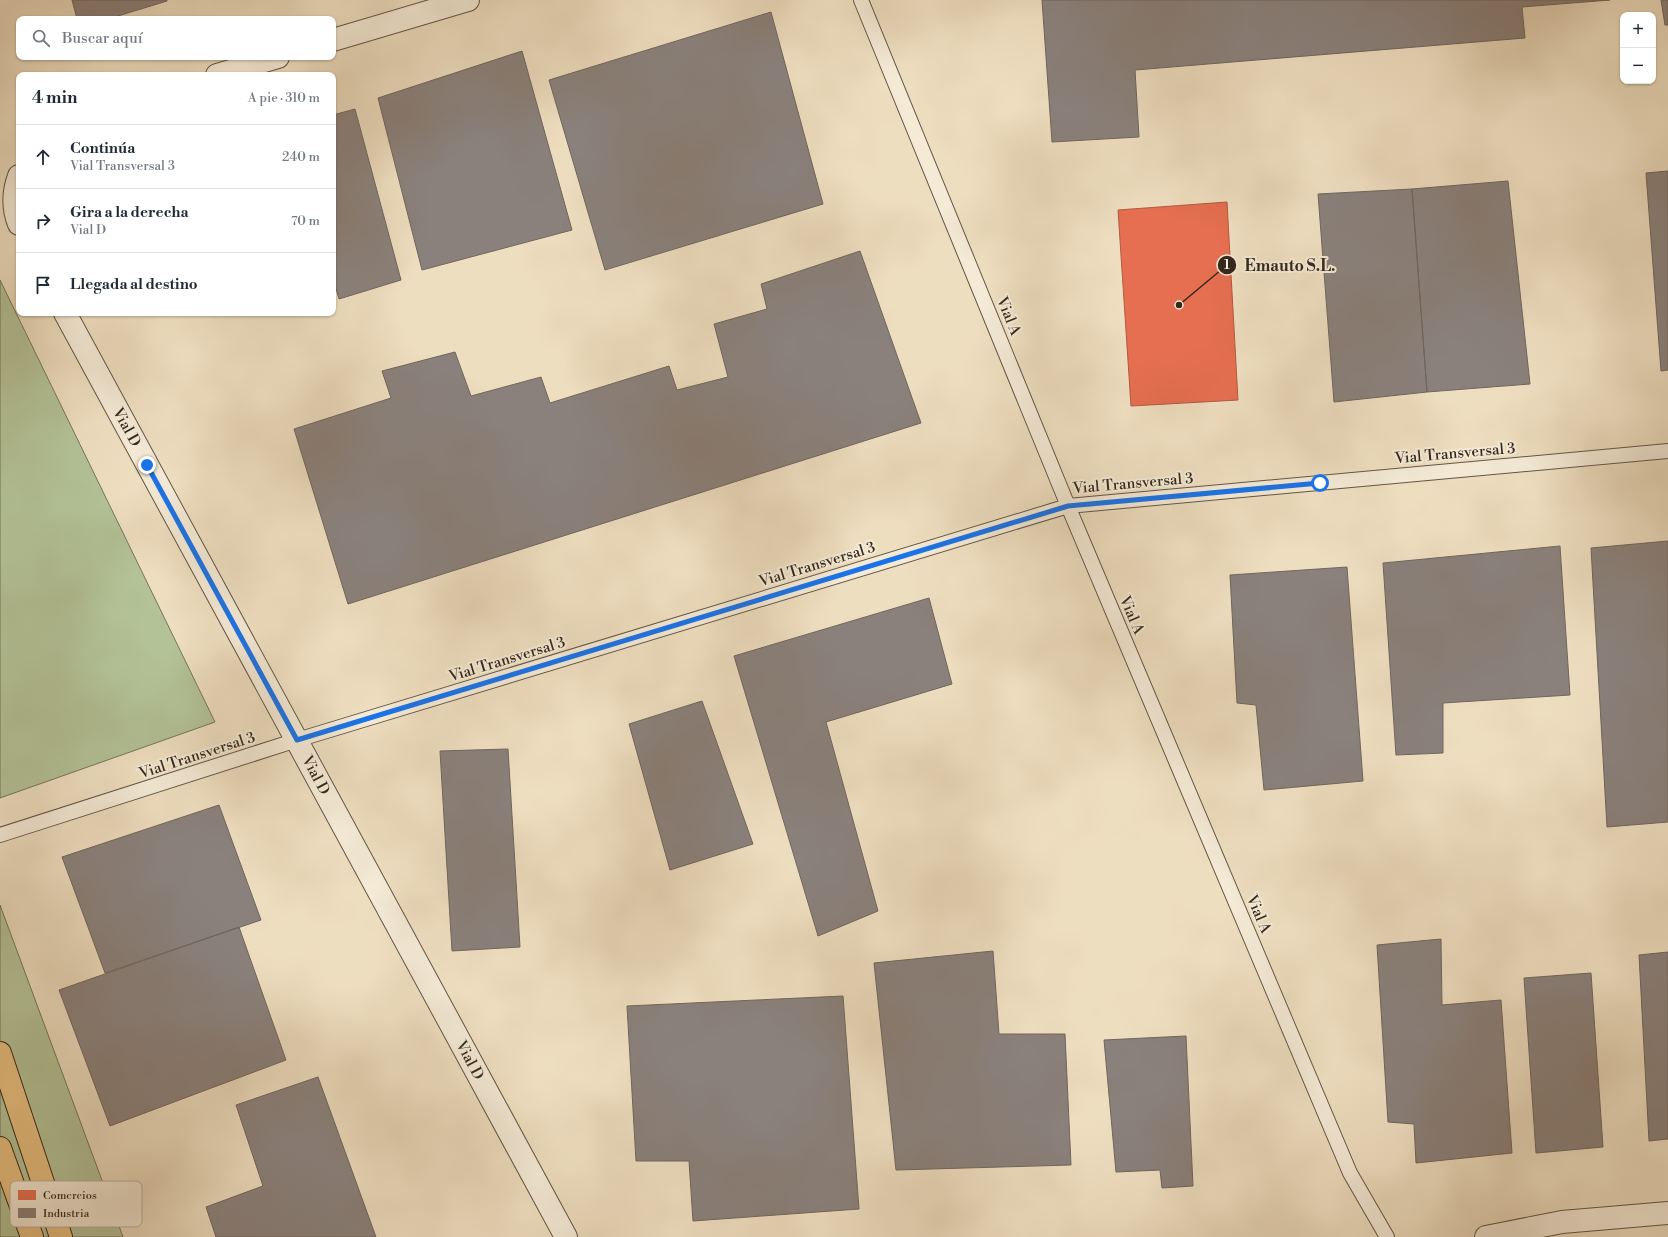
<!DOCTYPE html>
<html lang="es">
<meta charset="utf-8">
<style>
body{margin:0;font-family:"Libre Bodoni",serif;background:#f2f2f3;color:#1f2937}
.controls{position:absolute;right:12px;top:12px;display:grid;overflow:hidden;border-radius:8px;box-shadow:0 1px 3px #0004}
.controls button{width:36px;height:36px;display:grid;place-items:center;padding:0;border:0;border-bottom:1px solid #e0e1e3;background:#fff;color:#1f2937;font:20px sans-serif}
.stop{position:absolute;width:12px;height:12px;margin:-9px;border:3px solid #1a73e8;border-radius:50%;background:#fff}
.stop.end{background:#1a73e8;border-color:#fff;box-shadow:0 1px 4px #0008}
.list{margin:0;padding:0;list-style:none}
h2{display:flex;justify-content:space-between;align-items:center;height:52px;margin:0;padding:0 16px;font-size:17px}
h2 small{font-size:13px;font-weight:400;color:#747a83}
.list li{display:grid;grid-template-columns:26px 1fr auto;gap:12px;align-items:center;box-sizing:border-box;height:64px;padding:0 16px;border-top:1px solid #e0e1e3}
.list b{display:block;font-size:15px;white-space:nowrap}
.list p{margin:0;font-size:13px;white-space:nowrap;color:#747a83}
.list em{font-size:13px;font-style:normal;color:#747a83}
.icon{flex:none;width:22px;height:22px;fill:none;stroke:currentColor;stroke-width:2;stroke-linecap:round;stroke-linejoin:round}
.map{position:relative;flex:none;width:1668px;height:1237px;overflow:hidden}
.search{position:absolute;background:#fff;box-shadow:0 1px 3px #0004;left:16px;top:16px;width:320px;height:44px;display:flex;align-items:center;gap:10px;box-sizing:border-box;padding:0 14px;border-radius:8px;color:#747a83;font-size:15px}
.panel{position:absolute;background:#fff;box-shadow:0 1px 3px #0004;left:16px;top:72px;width:320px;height:244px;border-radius:8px}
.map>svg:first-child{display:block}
</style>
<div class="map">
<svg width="1668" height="1237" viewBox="0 0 1668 1237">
<rect width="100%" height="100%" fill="#eedec0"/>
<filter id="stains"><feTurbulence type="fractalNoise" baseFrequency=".005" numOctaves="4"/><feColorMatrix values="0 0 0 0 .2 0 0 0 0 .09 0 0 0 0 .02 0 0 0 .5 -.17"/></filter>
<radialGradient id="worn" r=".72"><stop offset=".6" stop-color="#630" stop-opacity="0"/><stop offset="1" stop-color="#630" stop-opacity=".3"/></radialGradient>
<path fill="#b3c297" stroke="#74755a" d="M0,280L215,722L0,798Z
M0,905L123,1237H0Z"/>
<path fill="#e76f51" stroke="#b25a41" d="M1227,202L1238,400L1131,406L1118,210Z"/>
<path fill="#8a817c" stroke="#70665f" d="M72,0H167V1L108,19H77Z
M1042,0H1610L1522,7L1525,38L1135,70L1139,137L1052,142Z
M1661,0H1668V25H1665Z
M771,12L823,204L605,270L549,80Z
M522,51L572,230L422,270L378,98Z
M355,109L401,280L339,299L333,278V115Z
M1668,171V370L1661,371L1646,173Z
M1508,181L1530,384L1427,392L1412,189Z
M1412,189L1427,392L1334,402L1318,194Z
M860,251L921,423L348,604L294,429L391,398L382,371L455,352L471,396L541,377L550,403L669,366L677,390L728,377L714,324L767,309L761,284Z
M1668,541V822L1607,827L1591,548Z
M1560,546L1570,695L1443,703V753L1396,755L1383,563Z
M1347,567L1363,781L1264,790L1256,705L1237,703L1230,575Z
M929,598L952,684L826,722L878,911L818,936L734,656Z
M702,701L753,844L670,870L629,724Z
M508,749L520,947L452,951L440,751Z
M219,805L261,920L105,973L62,857Z
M239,927L286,1060L110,1126L59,990Z
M1441,939L1442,1005L1501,1000L1512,1153L1416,1163L1414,1124L1388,1122L1377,945Z
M993,951L999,1034H1065L1071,1165L896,1170L874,963Z
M1668,952V1139L1649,1141L1639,955Z
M1591,973L1603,1147L1536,1153L1524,978Z
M843,996L859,1209L693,1221L689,1161H636L627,1006Z
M1186,1036L1193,1186L1162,1188L1160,1170L1116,1172L1104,1040Z
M318,1077L376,1237H216L206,1207L263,1186L236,1105Z"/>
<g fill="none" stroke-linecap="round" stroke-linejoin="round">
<g stroke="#635645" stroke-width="16">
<path id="service" d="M861,0L1068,506L1350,1173L1387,1237
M0,835L297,740L1068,506L1668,451"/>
</g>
<g stroke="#635645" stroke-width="24">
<path id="minor" d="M333,40L468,0
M217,75L278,57
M19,176C13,192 13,209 19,224
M65,313L566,1237
M1486,1237L1562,1222L1668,1213"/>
</g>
<g stroke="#35281c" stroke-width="24">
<path id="motorway" d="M0,1053L61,1237
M0,1148L32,1237"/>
</g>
<use href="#service" stroke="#f4ead6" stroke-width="14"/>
<use href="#minor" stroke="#f4ead6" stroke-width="22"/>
<use href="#motorway" stroke="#e7bf80" stroke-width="22"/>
</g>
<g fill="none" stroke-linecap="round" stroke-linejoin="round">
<path stroke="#1a73e8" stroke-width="5" d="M147,465L297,740L1068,506L1320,483"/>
</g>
<g text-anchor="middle" stroke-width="4" stroke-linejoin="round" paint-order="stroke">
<g font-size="15" fill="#35281c" stroke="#f4ead6">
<text transform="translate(1009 316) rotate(68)" y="5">Vial A</text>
<text transform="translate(127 427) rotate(61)" y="5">Vial D</text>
<text transform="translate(1455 453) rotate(-5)" y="5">Vial Transversal 3</text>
<text transform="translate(1133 483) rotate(-5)" y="5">Vial Transversal 3</text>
<text transform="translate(817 564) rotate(-17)" y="5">Vial Transversal 3</text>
<text transform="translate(1132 615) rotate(67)" y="5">Vial A</text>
<text transform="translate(507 659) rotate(-17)" y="5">Vial Transversal 3</text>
<text transform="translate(197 755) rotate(-18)" y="5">Vial Transversal 3</text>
<text transform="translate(316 775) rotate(62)" y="5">Vial D</text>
<text transform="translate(1259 914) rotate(67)" y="5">Vial A</text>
<text transform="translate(470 1060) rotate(62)" y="5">Vial D</text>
</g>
</g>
<rect x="10" y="1181" width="132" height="46" rx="6" fill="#f4ead6" stroke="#bbb09e" stroke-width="1"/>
<rect x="18" y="1190" width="18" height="10" fill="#e76f51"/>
<rect x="18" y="1208" width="18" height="10" fill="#8a817c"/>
<g font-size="11" fill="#35281c">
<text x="43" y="1199">Comercios</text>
<text x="43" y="1217">Industria</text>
</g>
<path fill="none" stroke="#35281c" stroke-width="1.5" d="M1179 305L1227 265"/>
<g fill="#35281c" stroke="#f4ead6" stroke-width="1.5">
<circle cx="1179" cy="305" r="4"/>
<circle cx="1227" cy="265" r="10"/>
</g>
<g font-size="12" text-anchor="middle" font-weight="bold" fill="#fff">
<text x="1227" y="269">1</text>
</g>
<g font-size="16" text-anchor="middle" font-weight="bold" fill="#35281c" stroke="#f4ead6" stroke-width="4" stroke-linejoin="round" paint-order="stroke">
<text x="1290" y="271">Emauto S.L.</text>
</g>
<rect width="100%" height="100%" filter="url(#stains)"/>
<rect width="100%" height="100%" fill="url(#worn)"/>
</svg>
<div class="controls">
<button>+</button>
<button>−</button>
</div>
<div class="stop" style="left:1320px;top:483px"></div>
<div class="stop end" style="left:147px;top:465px"></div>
<div class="search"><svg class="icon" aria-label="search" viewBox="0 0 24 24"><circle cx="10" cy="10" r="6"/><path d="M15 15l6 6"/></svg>Buscar aquí</div>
<section class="panel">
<h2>4 min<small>A pie · 310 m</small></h2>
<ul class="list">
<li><svg class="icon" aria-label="ahead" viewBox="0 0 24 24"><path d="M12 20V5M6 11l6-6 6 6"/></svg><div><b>Continúa</b><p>Vial Transversal 3</p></div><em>240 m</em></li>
<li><svg class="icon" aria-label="right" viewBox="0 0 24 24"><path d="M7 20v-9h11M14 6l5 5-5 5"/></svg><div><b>Gira a la derecha</b><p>Vial D</p></div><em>70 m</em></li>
<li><svg class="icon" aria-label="arrive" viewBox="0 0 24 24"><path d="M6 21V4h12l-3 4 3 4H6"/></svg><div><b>Llegada al destino</b></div></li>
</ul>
</section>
</div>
